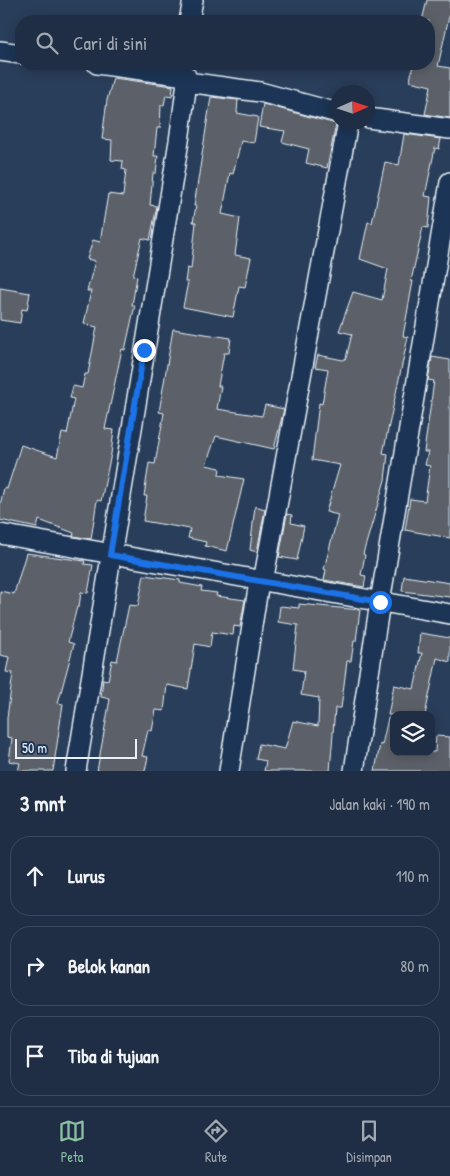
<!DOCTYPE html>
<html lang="id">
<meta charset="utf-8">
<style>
body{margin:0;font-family:"Patrick Hand",sans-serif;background:#2c3a4f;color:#f1f3f6}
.controls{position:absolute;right:15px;bottom:15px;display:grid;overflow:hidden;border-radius:10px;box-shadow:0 2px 12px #0003}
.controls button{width:45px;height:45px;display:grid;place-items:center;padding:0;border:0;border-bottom:1px solid #3c4a5d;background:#1f2e44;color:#f1f3f6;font:25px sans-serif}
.compass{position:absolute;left:330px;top:85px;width:45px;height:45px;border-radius:50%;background:#1f2e44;box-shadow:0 2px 12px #0003;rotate:87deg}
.scale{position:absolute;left:15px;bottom:12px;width:122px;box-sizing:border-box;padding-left:5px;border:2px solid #e8f1f8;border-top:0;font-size:14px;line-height:18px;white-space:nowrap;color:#e8f1f8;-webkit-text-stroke:4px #1d3557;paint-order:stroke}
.stop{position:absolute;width:15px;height:15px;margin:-11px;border:4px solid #1a73e8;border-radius:50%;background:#fff}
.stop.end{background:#1a73e8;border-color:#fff;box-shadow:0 1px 5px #0008}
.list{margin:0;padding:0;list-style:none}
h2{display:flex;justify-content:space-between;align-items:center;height:65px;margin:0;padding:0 20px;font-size:21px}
h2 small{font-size:16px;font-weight:400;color:#a1a8b2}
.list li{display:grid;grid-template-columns:32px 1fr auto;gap:15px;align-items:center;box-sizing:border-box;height:80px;margin:0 10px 10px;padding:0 10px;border:1px solid #3c4a5d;border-radius:20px}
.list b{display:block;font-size:19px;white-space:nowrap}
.list em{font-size:16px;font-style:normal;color:#a1a8b2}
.icon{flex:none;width:28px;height:28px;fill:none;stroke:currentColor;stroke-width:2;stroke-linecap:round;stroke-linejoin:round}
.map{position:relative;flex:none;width:450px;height:771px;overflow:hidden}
.search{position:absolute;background:#1f2e44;box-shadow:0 2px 12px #0003;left:15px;right:15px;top:15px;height:55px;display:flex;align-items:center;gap:12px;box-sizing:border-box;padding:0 18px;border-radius:20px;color:#a1a8b2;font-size:19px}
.sheet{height:335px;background:#1f2e44}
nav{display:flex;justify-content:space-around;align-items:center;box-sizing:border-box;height:70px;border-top:1px solid #3c4a5d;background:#1f2e44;font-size:14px;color:#a1a8b2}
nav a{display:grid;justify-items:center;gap:2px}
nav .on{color:#8abfa5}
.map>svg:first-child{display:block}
</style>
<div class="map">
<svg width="450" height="771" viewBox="0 0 450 771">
<rect width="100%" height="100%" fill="#293e5a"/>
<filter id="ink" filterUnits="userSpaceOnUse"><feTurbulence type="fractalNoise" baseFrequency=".02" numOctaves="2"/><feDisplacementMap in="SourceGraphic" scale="10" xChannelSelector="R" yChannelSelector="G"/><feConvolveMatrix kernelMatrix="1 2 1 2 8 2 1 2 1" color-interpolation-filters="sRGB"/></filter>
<g filter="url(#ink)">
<path fill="#5b6167" stroke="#e8f1f8" d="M427,0H450V12L438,66L450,68V118L425,114L431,86L410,81L413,64H429V21H422Z
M113,78L173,86L172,96L166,95L164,105H161L160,128H157L154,156H158L156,173H153L150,205L157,206L150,240L142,238L133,276L137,277L132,305H135L125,350L122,349L105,429L114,430L111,454L101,501L97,500L91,539L73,536L74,533L39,520L37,528L0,520V505L4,488L7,489L21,445L57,457L62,433L67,434L74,399L70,398L73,386L82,388L85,374H88L97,327L84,324L91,291H87L95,261L87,259L93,240L100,242L108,194L123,196L126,170L122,169L123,161L111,160L112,140L102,139L107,100Z
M211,97L238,100L237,113L258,117L254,143L241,141L233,174L230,173L222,214L240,218L235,255L251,258L245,287L239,286L233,317L183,307L188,282H185L187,268L191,269L196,222H193L196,206H194Z
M263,104L336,124L327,168L306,163L309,149L282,142L285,131L259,127Z
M404,134L441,139L439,149L435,148L425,196L431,197L428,228L423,227L411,281H413L403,336L408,337L383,453L388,454L385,480L363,554L365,555L361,575L366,576L364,587L324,580L326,570L324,569L338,515L326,512L340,465L312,460L319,403L322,404L328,369L315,367L318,355L343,360L346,358L352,334L339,331L353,292L382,300L388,269L360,259L368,222L372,223L385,162L399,165Z
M0,288L30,293L27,310L22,309L20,323L0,320Z
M173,329L231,338L229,353H224L218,386H221L217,409L262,416L265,405L284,409L274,449L216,436L206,465L220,468L219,475L244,479L227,551L205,546L206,542L188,538L190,529L143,521L147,496H144L149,463L155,464L164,413L159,412Z
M432,357L450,360V538L405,530L410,499L425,501L430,466L425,465L428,452H424L434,381L428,380Z
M255,506L265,509L257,552L250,550Z
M287,514L292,515L291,523L304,526L297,560L279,557Z
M26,553L85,561L84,564L93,565L88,593L81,592L79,607H77L68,642L74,644L58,703L63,704L53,771H18L20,763L9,761L12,738L7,737V718L13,673L6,672L9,657L0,655V591L14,594Z
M144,575L180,580V583L202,587L201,591L217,593L216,596L245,600L240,627L234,626L233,635L212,632L210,647L195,644L188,689L167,685L164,711L156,710L152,731L148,730L142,756L148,757L145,771H97L110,699L101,697L103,679L108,680L112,660L117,661L129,605L138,606Z
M404,576L450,583V597L402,591Z
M299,604L360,610L356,641H354L351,661H347L341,708H335L330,771H264L266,761L256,759L259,744L285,749L293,721L318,726L319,698L301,695L304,671L293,669L298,625L278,622L280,606L299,608Z
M420,633L450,638V662L437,658L425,715H388L394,685L414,689L422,653H418Z
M388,718L394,719V752H435L436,736L450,737V771H375L380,744L382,745Z"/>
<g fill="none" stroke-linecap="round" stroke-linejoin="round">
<g stroke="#e8f1f8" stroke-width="22">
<path id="minor" d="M189,21L193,0
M0,51L21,54
M97,64L186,76L187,82
M368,118L450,129
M0,534L450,614
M263,582L348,122
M76,771L179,141L187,82L260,92L338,113
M229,771L259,582
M354,771L380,602L450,182"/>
</g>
<use href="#minor" stroke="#1d3557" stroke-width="19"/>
</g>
</g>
<g fill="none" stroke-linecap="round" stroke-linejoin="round" filter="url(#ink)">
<path stroke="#1a73e8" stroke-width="6" d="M144,350L110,555L380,602"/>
</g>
</svg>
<div class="controls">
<button><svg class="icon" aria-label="layers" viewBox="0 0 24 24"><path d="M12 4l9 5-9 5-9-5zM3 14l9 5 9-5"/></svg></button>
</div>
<svg class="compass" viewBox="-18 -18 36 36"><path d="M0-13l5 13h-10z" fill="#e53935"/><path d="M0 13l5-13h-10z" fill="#a1a8b2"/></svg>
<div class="scale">50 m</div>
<div class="stop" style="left:380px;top:602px"></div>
<div class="stop end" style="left:144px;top:350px"></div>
<div class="search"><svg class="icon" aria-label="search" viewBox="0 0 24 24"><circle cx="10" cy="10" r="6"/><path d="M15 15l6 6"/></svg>Cari di sini</div>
</div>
<section class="sheet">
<h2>3 mnt<small>Jalan kaki · 190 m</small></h2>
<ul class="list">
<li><svg class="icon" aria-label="ahead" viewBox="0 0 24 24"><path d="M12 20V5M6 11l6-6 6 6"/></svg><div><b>Lurus</b></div><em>110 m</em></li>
<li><svg class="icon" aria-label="right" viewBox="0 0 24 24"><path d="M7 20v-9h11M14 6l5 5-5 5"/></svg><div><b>Belok kanan</b></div><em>80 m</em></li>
<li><svg class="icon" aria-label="arrive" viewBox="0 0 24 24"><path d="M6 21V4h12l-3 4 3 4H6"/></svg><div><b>Tiba di tujuan</b></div></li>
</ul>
</section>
<nav>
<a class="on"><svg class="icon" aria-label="map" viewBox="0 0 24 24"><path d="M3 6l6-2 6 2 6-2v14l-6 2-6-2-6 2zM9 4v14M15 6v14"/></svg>Peta</a>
<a><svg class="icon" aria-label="directions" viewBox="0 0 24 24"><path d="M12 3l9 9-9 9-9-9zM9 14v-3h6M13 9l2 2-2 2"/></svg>Rute</a>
<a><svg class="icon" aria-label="saved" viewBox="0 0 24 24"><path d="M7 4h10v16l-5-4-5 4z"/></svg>Disimpan</a>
</nav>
